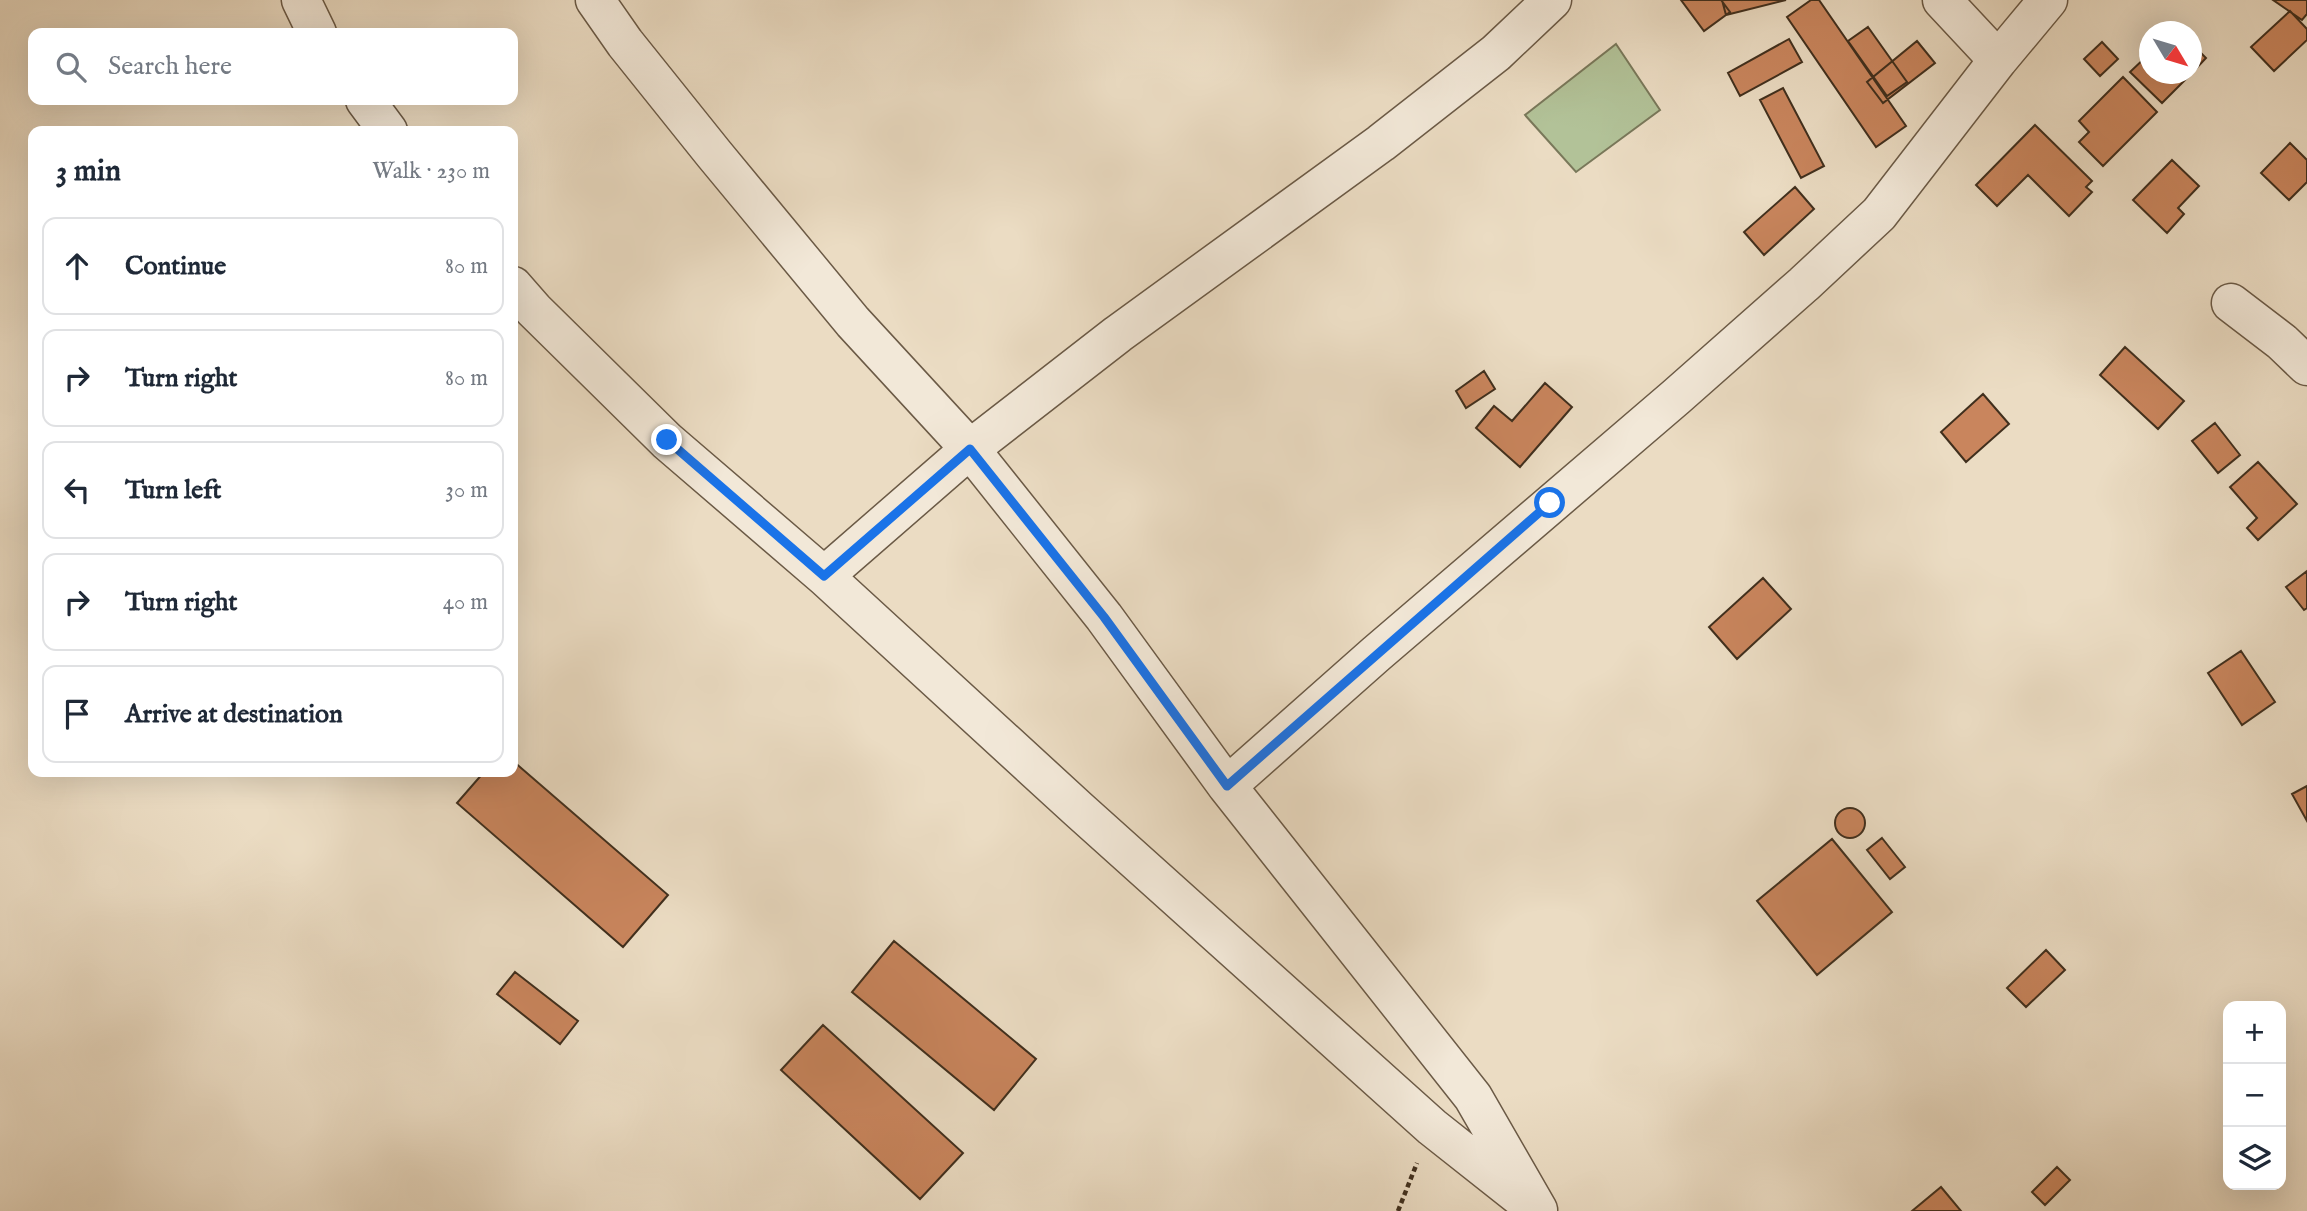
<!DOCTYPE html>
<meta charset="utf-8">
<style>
body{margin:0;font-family:"IM FELL English",serif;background:#f6f6f7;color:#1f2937}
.controls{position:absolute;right:21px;bottom:21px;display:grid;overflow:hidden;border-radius:14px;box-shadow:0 7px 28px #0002}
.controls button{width:63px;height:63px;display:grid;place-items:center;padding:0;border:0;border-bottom:2px solid #e0e1e3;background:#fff;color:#1f2937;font:35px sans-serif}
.compass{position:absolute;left:2139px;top:21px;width:63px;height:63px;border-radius:50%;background:#fff;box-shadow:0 7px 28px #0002;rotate:128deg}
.stop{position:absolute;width:21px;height:21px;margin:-16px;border:5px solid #1a73e8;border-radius:50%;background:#fff}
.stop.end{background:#1a73e8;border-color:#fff;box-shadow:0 2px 7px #0008}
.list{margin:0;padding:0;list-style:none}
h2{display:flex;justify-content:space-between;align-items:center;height:91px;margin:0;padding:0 28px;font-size:30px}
h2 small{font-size:23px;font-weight:400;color:#747a83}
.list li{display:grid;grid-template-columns:46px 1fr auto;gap:21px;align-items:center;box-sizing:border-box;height:98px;margin:0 14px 14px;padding:0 14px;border:2px solid #e0e1e3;border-radius:14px}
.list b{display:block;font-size:26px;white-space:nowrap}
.list em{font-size:23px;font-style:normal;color:#747a83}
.icon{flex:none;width:38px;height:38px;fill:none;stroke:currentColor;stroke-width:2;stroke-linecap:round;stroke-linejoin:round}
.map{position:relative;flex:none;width:2307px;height:1211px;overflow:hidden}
.search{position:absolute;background:#fff;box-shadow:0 7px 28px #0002;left:28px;top:28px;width:490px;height:77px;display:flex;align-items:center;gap:18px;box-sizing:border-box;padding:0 24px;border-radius:14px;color:#747a83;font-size:26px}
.panel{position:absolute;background:#fff;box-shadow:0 7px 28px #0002;left:28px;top:126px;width:490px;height:651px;border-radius:14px}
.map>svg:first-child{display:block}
</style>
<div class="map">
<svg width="2307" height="1211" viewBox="0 0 2307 1211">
<rect width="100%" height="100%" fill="#ebdcc3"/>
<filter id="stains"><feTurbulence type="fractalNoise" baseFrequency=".00286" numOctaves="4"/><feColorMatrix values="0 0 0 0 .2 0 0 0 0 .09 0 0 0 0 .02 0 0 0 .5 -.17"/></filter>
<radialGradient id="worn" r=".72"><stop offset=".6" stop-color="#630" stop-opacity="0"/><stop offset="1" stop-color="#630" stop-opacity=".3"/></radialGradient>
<path fill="#b2c298" stroke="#79785a" stroke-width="2" d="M1616,44L1660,110L1576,172L1525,115Z"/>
<path fill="#c9855d" stroke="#402f1d" stroke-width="2" d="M1681,0H1721L1730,12L1704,31Z
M1722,0H1786L1726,15Z
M1811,0H1819L1906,126L1876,147L1787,17Z
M2273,0H2307V14L2302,20Z
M2290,11L2307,29V40L2274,71L2251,47Z
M1868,27L1907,82L1887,96L1848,41Z
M1789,39L1802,62L1740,96L1728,73Z
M1917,41L1935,63L1883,103L1867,82Z
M2102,42L2118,59L2100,76L2084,59Z
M2192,44L2206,58L2192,73Z
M2150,53V74H2191L2162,103L2130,72Z
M2123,77L2157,112L2103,166L2079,142L2089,132L2079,121Z
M1783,88L1824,166L1801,178L1760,100Z
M2035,125L2092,181L2086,187L2092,192L2069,216L2028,175L1997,206L1976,185Z
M2290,143L2307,160V182L2289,200L2261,173Z
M2172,160L2199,186L2178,208L2184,214L2167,233L2133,200Z
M1795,187L1814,209L1764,255L1744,232Z
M2125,347L2184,401L2158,429L2100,375Z
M1484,371L1495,389L1466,408L1456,391Z
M1545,383L1572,407L1520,467L1476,428L1494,406L1512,421Z
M1983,394L2009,424L1966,462L1941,432Z
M2215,423L2240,455L2218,473L2192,441Z
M2258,462L2297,504L2258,540L2247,528L2257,518L2230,487Z
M2307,571V608L2304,610L2286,587Z
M1763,578L1791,609L1737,659L1709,627Z
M2241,651L2275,702L2242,725L2208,673Z
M513,761L668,895L623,947L457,803L484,772H513Z
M2307,786V821L2292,794Z
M1835 823a15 15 0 1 1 30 0a15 15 0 1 1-30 0Z
M1882,838L1905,867L1890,879L1867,850Z
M1832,839L1892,912L1817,975L1757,901Z
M894,941L1036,1059L994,1110L852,992Z
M2046,950L2065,970L2026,1007L2007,988Z
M515,972L578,1021L560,1044L497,994Z
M823,1025L963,1153L920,1199L781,1070Z
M2057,1167L2070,1180L2045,1205L2032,1192Z
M1941,1187L1961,1211H1912Z"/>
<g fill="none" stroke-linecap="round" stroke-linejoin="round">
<g stroke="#6b5a46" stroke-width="41">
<path id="minor" d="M301,0L317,33
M595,0L625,43L714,154L853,322L970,449L1104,617L1227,786L1473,1097L1538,1210
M1942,0L1998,60
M365,100L388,131
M513,286L534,310L667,441L824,576L1078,809L1432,1127L1523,1199
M2231,303L2282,342L2307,366
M824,576L970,449L1118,334L1381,143L1496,53L1552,0
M1227,786L1376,654L1676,397L1804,284L1879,214L1998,60L2048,0"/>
</g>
<path stroke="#402f1d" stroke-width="4.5" stroke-dasharray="5 3.5" stroke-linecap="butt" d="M1398,1211L1417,1163"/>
<use href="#minor" stroke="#f2e8d8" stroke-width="38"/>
</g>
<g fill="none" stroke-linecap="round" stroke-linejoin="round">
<path stroke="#1a73e8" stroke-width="9" d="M667,440L824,576L970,449L1104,617L1227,786L1550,503"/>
</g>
<rect width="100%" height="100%" filter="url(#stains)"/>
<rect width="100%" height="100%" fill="url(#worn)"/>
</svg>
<div class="controls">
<button>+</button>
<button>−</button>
<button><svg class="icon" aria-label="layers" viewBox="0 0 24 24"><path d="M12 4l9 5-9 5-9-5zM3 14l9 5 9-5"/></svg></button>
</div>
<svg class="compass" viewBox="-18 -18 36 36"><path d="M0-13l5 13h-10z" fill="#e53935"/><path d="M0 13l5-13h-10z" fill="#747a83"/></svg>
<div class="stop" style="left:1550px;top:503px"></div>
<div class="stop end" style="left:667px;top:440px"></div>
<div class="search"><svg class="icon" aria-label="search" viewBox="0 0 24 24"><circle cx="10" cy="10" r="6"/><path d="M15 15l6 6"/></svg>Search here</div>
<section class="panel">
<h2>3 min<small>Walk · 230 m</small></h2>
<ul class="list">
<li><svg class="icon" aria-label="ahead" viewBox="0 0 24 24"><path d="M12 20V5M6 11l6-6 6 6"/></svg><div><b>Continue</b></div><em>80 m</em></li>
<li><svg class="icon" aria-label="right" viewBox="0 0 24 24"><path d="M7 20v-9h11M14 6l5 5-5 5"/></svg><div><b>Turn right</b></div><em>80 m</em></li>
<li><svg class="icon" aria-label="left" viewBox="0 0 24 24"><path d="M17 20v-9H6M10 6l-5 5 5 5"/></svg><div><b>Turn left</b></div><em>30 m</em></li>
<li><svg class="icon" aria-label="right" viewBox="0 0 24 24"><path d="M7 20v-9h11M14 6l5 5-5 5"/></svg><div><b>Turn right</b></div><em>40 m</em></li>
<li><svg class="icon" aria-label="arrive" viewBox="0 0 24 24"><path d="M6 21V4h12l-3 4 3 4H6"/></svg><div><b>Arrive at destination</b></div></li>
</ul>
</section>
</div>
